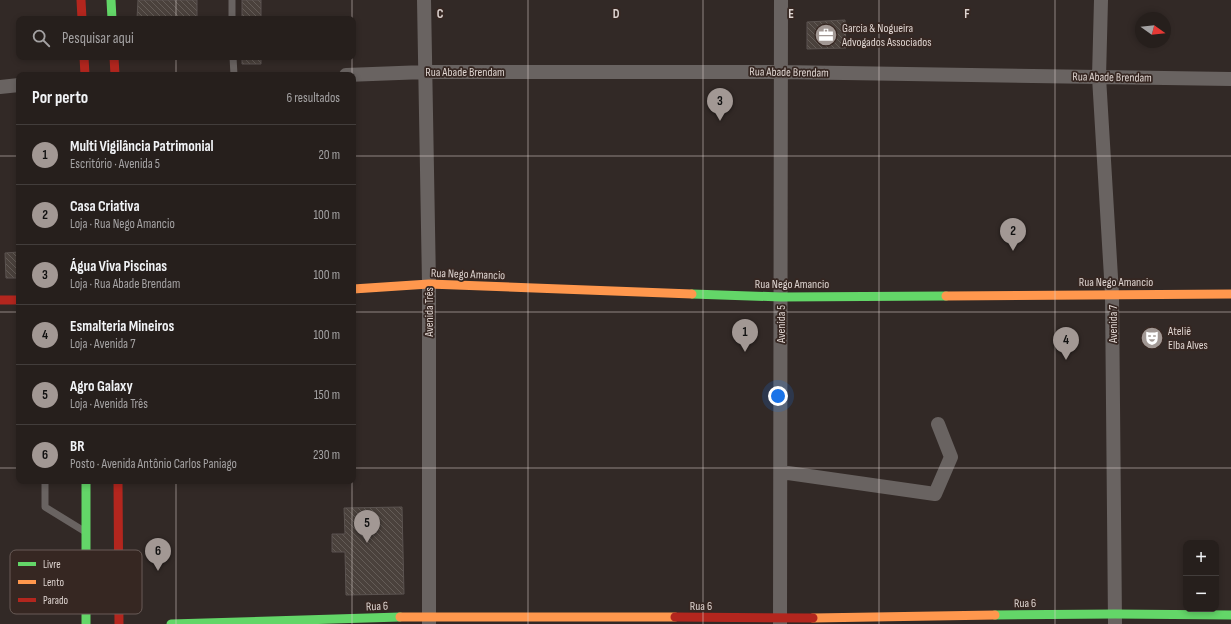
<!DOCTYPE html>
<html lang="pt">
<meta charset="utf-8">
<style>
body{margin:0;font-family:"Sofia Sans Condensed",sans-serif;background:#2e2725;color:#f1f3f6}
.controls{position:absolute;right:12px;bottom:12px;display:grid;overflow:hidden;border-radius:8px;box-shadow:0 2px 6px #0003}
.controls button{width:36px;height:36px;display:grid;place-items:center;padding:0;border:0;border-bottom:1px solid #423d3b;background:#261f1c;color:#f1f3f6;font:20px sans-serif}
.compass{position:absolute;left:1135px;top:12px;width:36px;height:36px;border-radius:50%;background:#261f1c;box-shadow:0 2px 6px #0003;rotate:105deg}
.you{position:absolute;left:778px;top:396px;width:14px;height:14px;margin:-10px;border:3px solid #fff;border-radius:50%;background:#1a73e8;box-shadow:0 0 0 6px #1a73e833}
.badge{display:grid;place-items:center;width:26px;height:26px;border-radius:50%;background:#a29894;color:#111;font-size:13px;font-weight:700}
.pin{position:absolute;translate:-50% -33px;filter:drop-shadow(0 1px 2px #0008)}
.pin::after{content:'';position:absolute;top:21px;width:14px;height:12px;background:inherit;clip-path:polygon(0 0,100% 0,50% 100%)}
.list{margin:0;padding:0;list-style:none}
h2{display:flex;justify-content:space-between;align-items:center;height:52px;margin:0;padding:0 16px;font-size:17px}
h2 small{font-size:13px;font-weight:400;color:#a4a2a3}
.list li{display:grid;grid-template-columns:26px 1fr auto;gap:12px;align-items:center;box-sizing:border-box;height:60px;padding:0 16px;border-top:1px solid #423d3b}
.list b{display:block;font-size:15px;white-space:nowrap}
.list p{margin:0;font-size:13px;white-space:nowrap;color:#a4a2a3}
.list em{font-size:13px;font-style:normal;color:#a4a2a3}
.icon{flex:none;width:22px;height:22px;fill:none;stroke:currentColor;stroke-width:2;stroke-linecap:round;stroke-linejoin:round}
.map{position:relative;flex:none;width:1231px;height:624px;overflow:hidden}
.search{position:absolute;background:#261f1c;box-shadow:0 2px 6px #0003;left:16px;top:16px;width:340px;height:44px;display:flex;align-items:center;gap:10px;box-sizing:border-box;padding:0 14px;border-radius:8px;color:#a4a2a3;font-size:15px}
.panel{position:absolute;background:#261f1c;box-shadow:0 2px 6px #0003;left:16px;top:72px;width:340px;height:412px;border-radius:8px}
.map>svg:first-child{display:block}
</style>
<div class="map">
<svg width="1231" height="624" viewBox="0 0 1231 624">
<defs>
<pattern id="building-back-hatch" width="6" height="6" patternUnits="userSpaceOnUse"><rect width="6" height="6" fill="#4a413c"/><path d="M-1 5l2 2M0 0l6 6M5-1l2 2" fill="none" stroke="#645c57"/></pattern>
</defs>
<rect width="100%" height="100%" fill="#322926"/>
<path fill="url(#building-back-hatch)" stroke="#5b5350" d="M138,0H197V19H137Z
M242,0H261V19H242Z
M845,20L846,48L807,49V22Z
M242,57H261V64H242Z
M19,252V278H6L5,253Z
M402,507L404,594L346,595L345,552H332V534H345L344,508Z"/>
<g fill="none" stroke-linecap="round" stroke-linejoin="round">
<path stroke="#696361" stroke-width="7" d="M232,0V19
M233,57L234,75
M45,481V507L84,531"/>
<path stroke="#696361" stroke-width="14" d="M424,0L429,284V624
M1101,0L1099,77L1112,294L1115,623
M346,75L425,72H781L1231,79
M0,87L19,85
M781,472L935,494L951,457L938,424
M780,624L781,0"/>
<path stroke="#63d668" stroke-width="9" d="M111,0L112,19
M692,294L781,297L946,296
M86,481V624
M995,615L1115,614L1231,615
M171,624L400,617"/>
<path stroke="#ff974d" stroke-width="9" d="M353,289L429,284L692,294
M946,296L1231,294
M400,617H675
M813,618L995,615"/>
<path stroke="#b3261e" stroke-width="9" d="M81,0L82,19
M84,57L85,75
M114,57L115,75
M0,300H19
M118,481L119,624
M675,617L813,618"/>
</g>
<path fill="none" stroke="#ded4d0" stroke-width="1" stroke-opacity="0.55" d="M176,0V19M352,0V19M528,0V624M703,0V624M879,0V624M1055,0V624M176,57V75M352,57V75M0,156H19M353,156H1231M0,312H19M353,312H1231M0,468H19M353,468H1231M176,481V624M352,481V624"/>
<defs>
<g id="office-disc" transform="scale(1.15)"><circle r="9.5" fill="#a29894" stroke="#362722"/><path d="M-6-3h4V-5.5h4V-3h4V5H-6ZM-1-4.5V-3h2v-1.5ZM-6 0V1H6V0Z" fill="#fff"/></g>
<g id="theatre-disc" transform="scale(1.15)"><circle r="9.5" fill="#a29894" stroke="#362722"/><path d="M-5-5.5Q0-4 5-5.5V0Q5 5 0 6Q-5 5-5 0ZM-3.3-2.5H-1v1.5H-3.3ZM1-2.5H3.3v1.5H1ZM-2.8 1Q0 5.5 2.8 1Z" fill="#fff"/></g>
</defs>
<g fill-rule="evenodd">
<use href="#office-disc" x="826" y="35"/>
<use href="#theatre-disc" x="1152" y="338"/>
</g>
<g text-anchor="middle" stroke-width="3.5" stroke-linejoin="round" paint-order="stroke">
<g font-size="12" fill="#ded4d0" stroke="#362722" text-anchor="start">
<text x="842" y="32">Garcia &amp; Nogueira<tspan x="842" dy="14">Advogados Associados</tspan></text>
<text x="1168" y="335">Ateliê<tspan x="1168" dy="14">Elba Alves</tspan></text>
</g>
<g font-size="12" fill="#ded4d0" stroke="#362722">
<text x="465" y="76">Rua Abade Brendam</text>
<text transform="translate(789 72) rotate(1)" y="4">Rua Abade Brendam</text>
<text transform="translate(1112 77) rotate(1)" y="4">Rua Abade Brendam</text>
<text transform="translate(468 274) rotate(2)" y="4">Rua Nego Amancio</text>
<text x="1116" y="286">Rua Nego Amancio</text>
<text x="792" y="288">Rua Nego Amancio</text>
<text transform="translate(429 312) rotate(-90)" y="4">Avenida Três</text>
<text transform="translate(781 324) rotate(-90)" y="4">Avenida 5</text>
<text transform="translate(1113 324) rotate(-90)" y="4">Avenida 7</text>
<text transform="translate(1025 603) rotate(-1)" y="4">Rua 6</text>
<text transform="translate(377 606) rotate(-2)" y="4">Rua 6</text>
<text x="701" y="610">Rua 6</text>
</g>
</g>
<rect x="10" y="550" width="132" height="64" rx="6" fill="#362722" stroke="#685b56" stroke-width="1"/>
<rect x="18" y="562" width="18" height="4" fill="#63d668"/>
<rect x="18" y="580" width="18" height="4" fill="#ff974d"/>
<rect x="18" y="598" width="18" height="4" fill="#b3261e"/>
<g font-size="11" fill="#ded4d0">
<text x="43" y="568">Livre</text>
<text x="43" y="586">Lento</text>
<text x="43" y="604">Parado</text>
</g>
<g font-size="13" text-anchor="middle" font-weight="bold" fill="#ded4d0" stroke="#362722" stroke-width="3.5" stroke-linejoin="round" paint-order="stroke">
<text x="440" y="18">C</text>
<text x="616" y="18">D</text>
<text x="791" y="18">E</text>
<text x="967" y="18">F</text>
</g>
</svg>
<div class="controls">
<button>+</button>
<button>−</button>
</div>
<svg class="compass" viewBox="-18 -18 36 36"><path d="M0-13l5 13h-10z" fill="#e53935"/><path d="M0 13l5-13h-10z" fill="#a4a2a3"/></svg>
<div class="you"></div>
<div class="pin badge" style="left:745px;top:352px">1</div>
<div class="pin badge" style="left:1013px;top:251px">2</div>
<div class="pin badge" style="left:720px;top:121px">3</div>
<div class="pin badge" style="left:1066px;top:360px">4</div>
<div class="pin badge" style="left:367px;top:543px">5</div>
<div class="pin badge" style="left:158px;top:571px">6</div>
<div class="search"><svg class="icon" aria-label="search" viewBox="0 0 24 24"><circle cx="10" cy="10" r="6"/><path d="M15 15l6 6"/></svg>Pesquisar aqui</div>
<section class="panel">
<h2>Por perto<small>6 resultados</small></h2>
<ul class="list">
<li><span class="badge">1</span><div><b>Multi Vigilância Patrimonial</b><p>Escritório · Avenida 5</p></div><em>20 m</em></li>
<li><span class="badge">2</span><div><b>Casa Criativa</b><p>Loja · Rua Nego Amancio</p></div><em>100 m</em></li>
<li><span class="badge">3</span><div><b>Água Viva Piscinas</b><p>Loja · Rua Abade Brendam</p></div><em>100 m</em></li>
<li><span class="badge">4</span><div><b>Esmalteria Mineiros</b><p>Loja · Avenida 7</p></div><em>100 m</em></li>
<li><span class="badge">5</span><div><b>Agro Galaxy</b><p>Loja · Avenida Três</p></div><em>150 m</em></li>
<li><span class="badge">6</span><div><b>BR</b><p>Posto · Avenida Antônio Carlos Paniago</p></div><em>230 m</em></li>
</ul>
</section>
</div>
